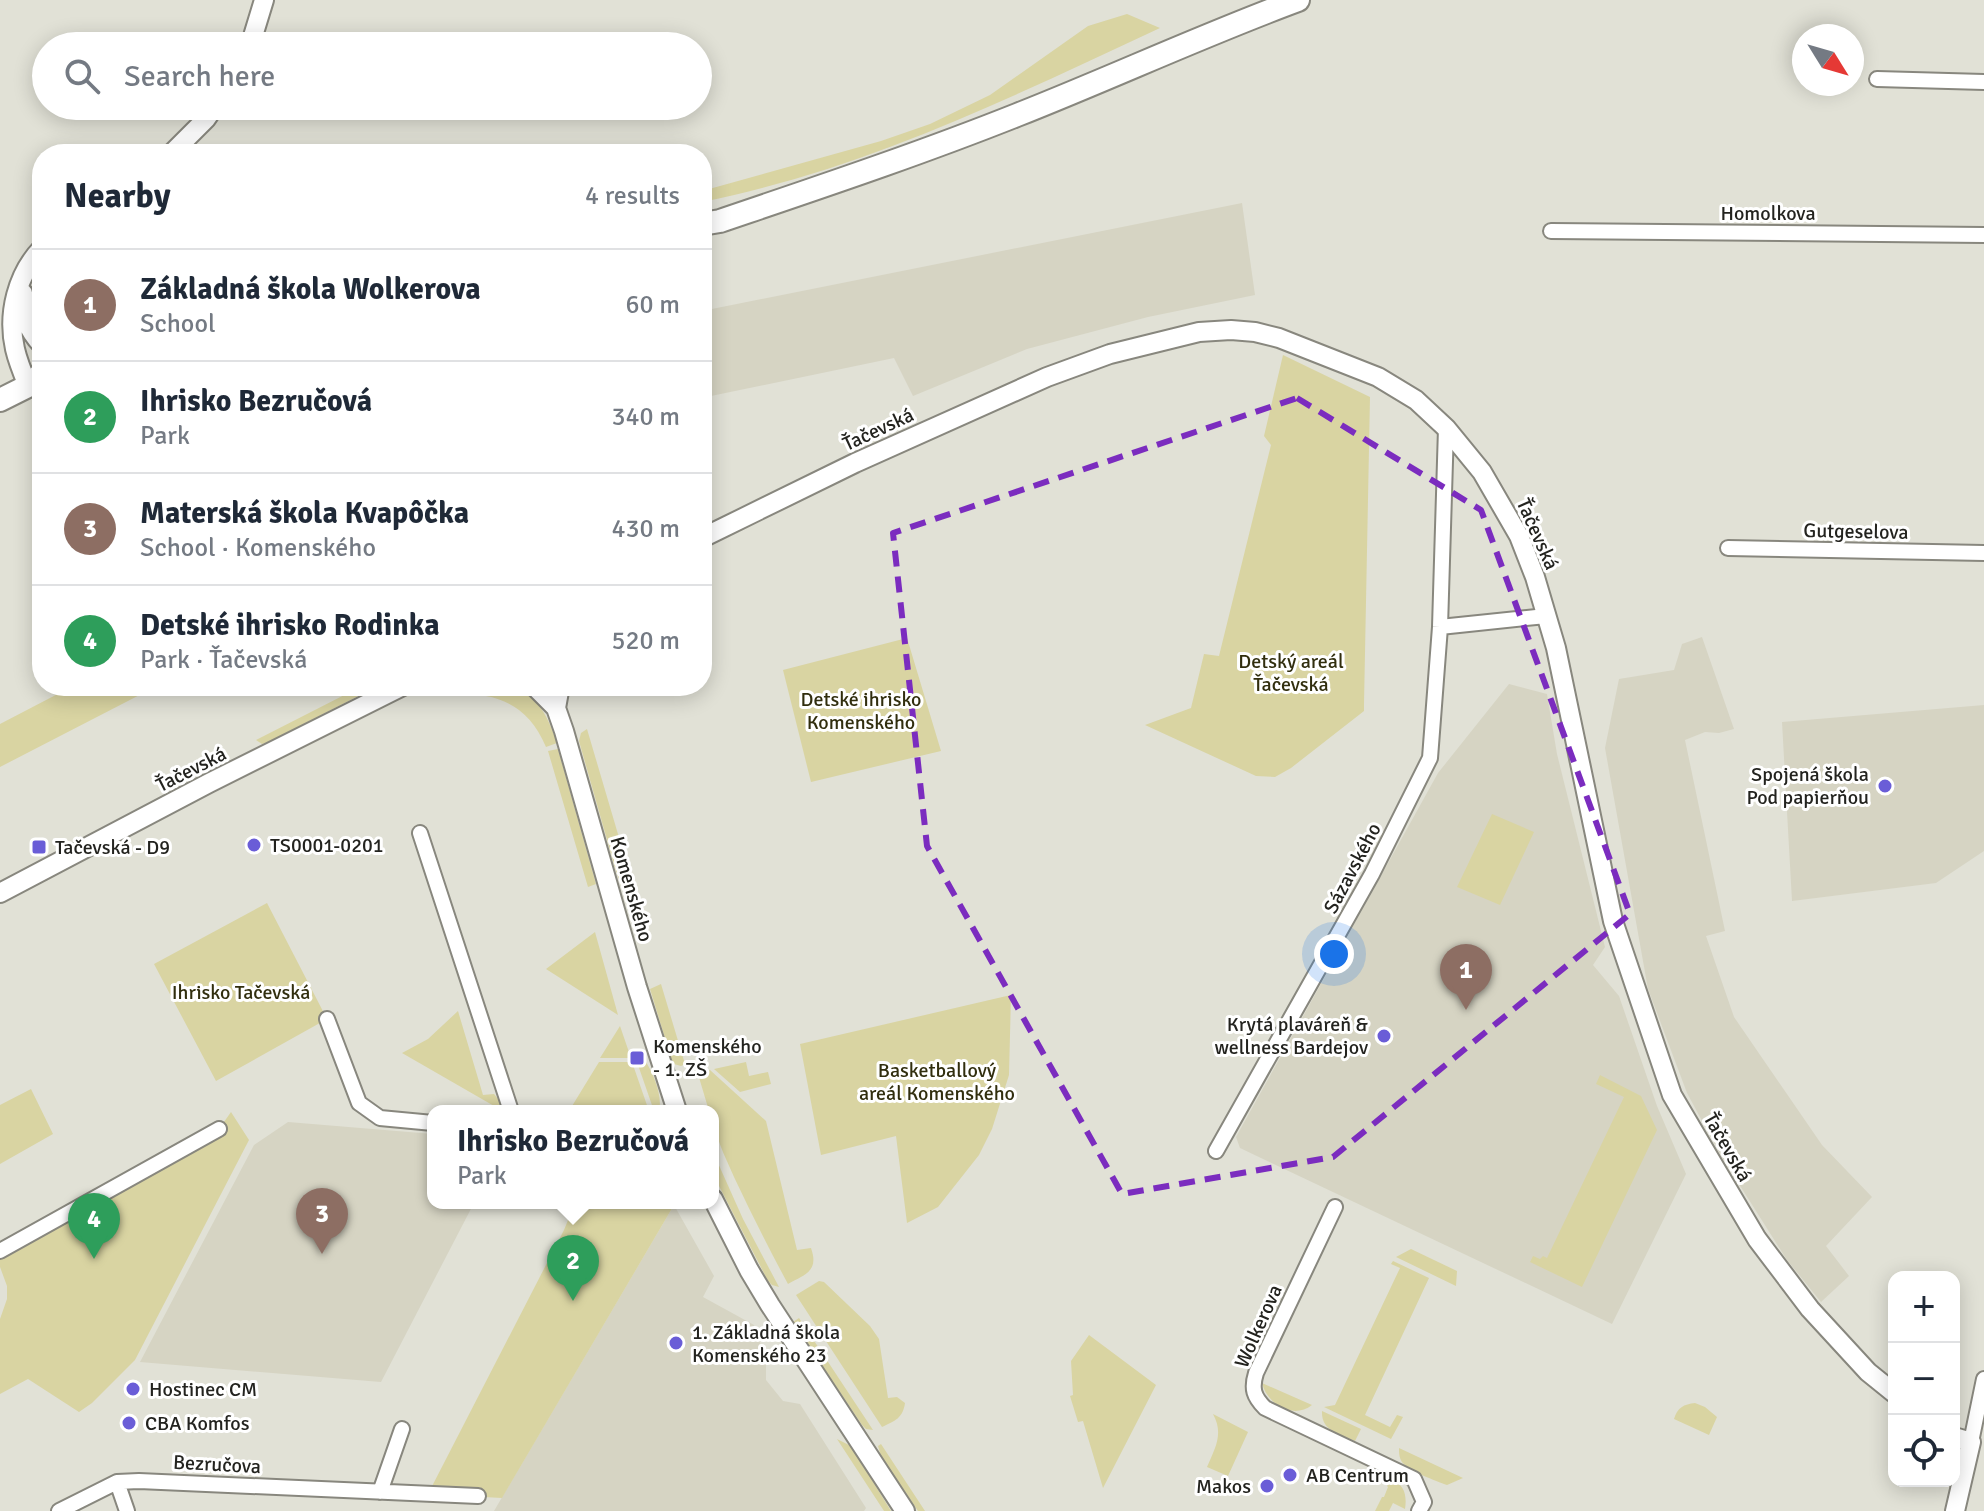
<!DOCTYPE html>
<meta charset="utf-8">
<style>
body{margin:0;font-family:Signika,sans-serif;background:#f2f2f3;color:#1f2937}
.controls{position:absolute;right:24px;bottom:24px;display:grid;overflow:hidden;border-radius:16px;box-shadow:0 4px 20px #0003}
.controls button{width:72px;height:72px;display:grid;place-items:center;padding:0;border:0;border-bottom:2px solid #e0e1e3;background:#fff;color:#1f2937;font:40px sans-serif}
.compass{position:absolute;left:1792px;top:24px;width:72px;height:72px;border-radius:50%;background:#fff;box-shadow:0 4px 20px #0003;rotate:127deg}
.you{position:absolute;left:1334px;top:954px;width:28px;height:28px;margin:-20px;border:6px solid #fff;border-radius:50%;background:#1a73e8;box-shadow:0 0 0 12px #1a73e833}
.badge{display:grid;place-items:center;width:52px;height:52px;border-radius:50%;background:#0f766e;color:#fff;font-size:26px;font-weight:700}
.pin{position:absolute;translate:-50% -66px;filter:drop-shadow(0 2px 4px #0008)}
.pin::after{content:'';position:absolute;top:42px;width:28px;height:24px;background:inherit;clip-path:polygon(0 0,100% 0,50% 100%)}
.popup{position:absolute;left:427px;top:1105px;width:292px;height:104px;box-sizing:border-box;display:grid;place-content:center;border-radius:16px;background:#fff;filter:drop-shadow(0 2px 6px #0005);font-size:26px;white-space:nowrap;color:#747a83}
.popup b{font-size:30px;color:#1f2937}
.popup::after{content:'';position:absolute;left:50%;top:100%;margin-left:-16px;border:16px solid transparent;border-top-color:#fff}
.list{margin:0;padding:0;list-style:none}
h2{display:flex;justify-content:space-between;align-items:center;height:104px;margin:0;padding:0 32px;font-size:34px}
h2 small{font-size:26px;font-weight:400;color:#747a83}
.list li{display:grid;grid-template-columns:52px 1fr auto;gap:24px;align-items:center;box-sizing:border-box;height:112px;padding:0 32px;border-top:2px solid #e0e1e3}
.list b{display:block;font-size:30px;white-space:nowrap}
.list p{margin:0;font-size:26px;white-space:nowrap;color:#747a83}
.list em{font-size:26px;font-style:normal;color:#747a83}
.icon{flex:none;width:44px;height:44px;fill:none;stroke:currentColor;stroke-width:2;stroke-linecap:round;stroke-linejoin:round}
.map{position:relative;flex:none;width:1984px;height:1511px;overflow:hidden}
.search{position:absolute;background:#fff;box-shadow:0 4px 20px #0003;left:32px;top:32px;width:680px;height:88px;display:flex;align-items:center;gap:20px;box-sizing:border-box;padding:0 28px;border-radius:44px;color:#747a83;font-size:30px}
.panel{position:absolute;background:#fff;box-shadow:0 4px 20px #0003;left:32px;top:144px;width:680px;height:552px;border-radius:32px}
.map>svg:first-child{display:block}
</style>
<div class="map">
<svg width="1984" height="1511" viewBox="0 0 1984 1511">
<rect width="100%" height="100%" fill="#e1e1d6"/>
<path fill="#d6d4c3" d="M1242,203L1255,295L1148,317L1027,349L913,396L894,358L711,396L702,376V311Z
M1702,637L1734,729L1719,733L1705,732L1685,740L1725,931L1706,936L1734,1017L1822,1145L1872,1197L1826,1246L1849,1276L1821,1302L1787,1260L1720,1154L1687,1093L1648,989L1605,748L1619,679L1674,670L1682,644Z
M1509,684L1547,694L1557,754L1605,947L1593,965L1619,996L1657,1106L1686,1174L1612,1324L1240,1148L1236,1137L1438,773Z
M1984,705V851L1936,883L1792,901L1782,722Z
M288,1122L433,1134V1203H474L381,1382L140,1362L254,1145Z
M674,1205L714,1276L703,1297L754,1325L766,1360V1380L783,1401L800,1404L866,1508L864,1511H494Z"/>
<path fill="#d9d4a2" d="M1127,14L1160,28C1012,97 863,170 702,202V191L881,141L930,124L990,95L1088,26Z
M1283,355L1370,397L1364,704V711L1291,768L1275,777L1256,776L1145,725L1191,708L1204,654L1219,656L1271,445L1264,436Z
M907,638L941,751L811,782L783,670Z
M73,686H157L0,767V724Z
M362,686H378L268,742L262,744L256,740Z
M435,686C451,686 507,683 518,688C540,698 550,722 557,743L546,747C526,699 489,691 442,694Z
M587,729L633,885L626,888L621,885L615,868L579,741L581,733Z
M558,749L596,884L588,887L548,751Z
M1492,814L1534,832L1500,905L1457,887Z
M267,903L327,1019L216,1081L154,964Z
M595,932L618,1015L546,969Z
M661,984L685,1064L681,1066L674,1064L671,1058L650,989Z
M1011,995L1009,1075L992,1129L979,1155L938,1207L907,1223L896,1136L821,1155L800,1044Z
M458,1011L483,1095L494,1094L499,1100L501,1110L402,1053L428,1039Z
M620,1026L631,1058H600Z
M644,1059C653,1072 663,1096 659,1111H654L637,1062Z
M599,1062H632L649,1111H569Z
M746,1062L749,1076L768,1072L771,1084L740,1092L714,1069Z
M710,1070L766,1121L797,1250L811,1248C819,1271 806,1274 788,1284C769,1249 751,1213 734,1177C725,1156 713,1134 713,1111H709L698,1074Z
M1600,1075L1641,1096L1657,1130L1582,1287L1530,1262L1533,1256L1540,1259L1543,1256L1547,1258L1624,1097L1596,1084Z
M31,1089L53,1134L0,1164V1105Z
M231,1112L249,1140L135,1360L92,1403L79,1412L28,1379L0,1394V1319L7,1299V1286L0,1267V1251L219,1129Z
M713,1152L743,1219L779,1287L772,1285L768,1281L719,1186L713,1171Z
M575,1203H674V1205L502,1498L428,1494L564,1230Z
M1411,1249L1457,1271L1456,1286L1396,1257Z
M1393,1261L1429,1278L1365,1415L1390,1427L1397,1415L1403,1417L1391,1439L1324,1407L1335,1405L1400,1268L1391,1264Z
M819,1281L824,1282L870,1326L879,1339L888,1398L897,1397L905,1403C903,1418 895,1421 882,1427L796,1295Z
M799,1318L873,1430L866,1429L862,1425L793,1322Z
M1089,1335L1156,1385L1103,1488L1083,1421L1078,1422L1070,1396L1073,1395L1071,1361Z
M1262,1383L1312,1405C1293,1420 1267,1404 1262,1383Z
M1695,1403L1705,1407L1717,1417L1709,1435L1674,1419C1677,1408 1684,1404 1695,1403Z
M1322,1411L1361,1429L1355,1441C1339,1434 1321,1431 1322,1411Z
M1213,1414L1248,1432L1228,1476L1207,1467C1215,1448 1224,1434 1213,1414Z
M837,1439L851,1446L891,1511H884Z
M881,1444L925,1511H918L881,1456L878,1446Z
M1399,1448L1463,1478L1447,1485C1436,1481 1409,1471 1402,1462C1399,1457 1399,1453 1399,1448Z
M1391,1481C1405,1483 1407,1497 1405,1509L1393,1503L1389,1511H1375L1382,1497H1384L1388,1487L1387,1486Z"/>
<g fill="none" stroke-linecap="round" stroke-linejoin="round">
<g stroke="#88877e" stroke-width="18">
<path id="minor" d="M1877,79L1984,82
M1551,231L1984,235
M1728,548L1984,553
M1440,627L1546,616
M420,833L511,1111
M327,1019L359,1103L380,1118L433,1123
M1216,1151L1372,874L1430,758L1440,627L1446,428
M1335,1207L1256,1373C1251,1389 1254,1397 1265,1408L1414,1479L1424,1502L1419,1511
M0,1251L219,1129
M1971,1442L1984,1379
M117,1482L127,1511
M380,1492L402,1429
M59,1511L117,1482L139,1481L478,1496"/>
</g>
<g stroke="#88877e" stroke-width="22">
<path id="tertiary" d="M250,46L264,0
M171,154L206,119L215,106
M23,293C25,317 25,327 42,345
M28,386C23,374 18,362 15,349C7,314 17,274 42,248
M702,538L855,463L1047,377L1110,354L1199,332L1231,330L1255,332L1279,338L1378,377L1416,400L1446,428L1482,472L1519,536L1535,577L1556,648L1613,921L1672,1095L1757,1239L1810,1309L1868,1372L1894,1393
M534,686L556,708L564,731L637,987L677,1111
M556,708L560,686
M0,893L209,783L403,686
M713,1199L749,1270L770,1305L905,1511
M1954,1437L1971,1442L1955,1511"/>
</g>
<g stroke="#88877e" stroke-width="26">
<path id="primary" d="M702,224L720,221C820,187 919,154 1017,115C1111,78 1203,35 1298,0
M0,400L28,386L42,373"/>
</g>
<use href="#minor" stroke="#fff" stroke-width="14"/>
<use href="#tertiary" stroke="#fff" stroke-width="18"/>
<use href="#primary" stroke="#fff" stroke-width="22"/>
</g>
<path fill="none" stroke="#7b2cbf" stroke-width="6" stroke-dasharray="16 10" stroke-linejoin="round" d="M1297,398L1481,510L1630,914L1333,1157L1122,1194L927,846L893,533Z"/>
<g fill="#6a5dd7" stroke="#fff" stroke-width="3">
<circle cx="1885" cy="786" r="8"/>
<circle cx="254" cy="845" r="8"/>
<rect x="31" y="839" width="16" height="16" rx="4"/>
<circle cx="1384" cy="1036" r="8"/>
<rect x="629" y="1050" width="16" height="16" rx="4"/>
<circle cx="676" cy="1343" r="8"/>
<circle cx="133" cy="1389" r="8"/>
<circle cx="129" cy="1423" r="8"/>
<circle cx="1290" cy="1475" r="8"/>
<circle cx="1267" cy="1486" r="8"/>
</g>
<g text-anchor="middle" stroke-width="6" stroke-linejoin="round" paint-order="stroke">
<g font-size="20" fill="#23231f" stroke="#fff">
<text x="1768" y="220">Homolkova</text>
<text transform="translate(878 429) rotate(-25)" y="7">Ťačevská</text>
<text transform="translate(1856 531) rotate(1)" y="7">Gutgeselova</text>
<text transform="translate(1538 534) rotate(66)" y="7">Ťačevská</text>
<text transform="translate(191 769) rotate(-27)" y="7">Ťačevská</text>
<text transform="translate(1352 868) rotate(-62)" y="7">Sázavského</text>
<text transform="translate(632 889) rotate(74)" y="7">Komenského</text>
<text transform="translate(1728 1147) rotate(60)" y="7">Ťačevská</text>
<text transform="translate(1258 1326) rotate(-66)" y="7">Wolkerova</text>
<text transform="translate(217 1464) rotate(3)" y="7">Bezručova</text>
</g>
<g font-size="20" fill="#312e0e" stroke="#fff">
<text x="1291" y="668">Detský areál<tspan x="1291" dy="23">Ťačevská</tspan></text>
<text x="861" y="706">Detské ihrisko<tspan x="861" dy="23">Komenského</tspan></text>
<text x="241" y="999">Ihrisko Tačevská</text>
<text x="937" y="1077">Basketballový<tspan x="937" dy="23">areál Komenského</tspan></text>
</g>
<g font-size="20" fill="#23231f" stroke="#fff" text-anchor="start">
<text x="1869" y="781" text-anchor="end">Spojená škola<tspan x="1869" dy="23">Pod papierňou</tspan></text>
<text x="270" y="852">TS0001-0201</text>
<text x="55" y="854">Tačevská - D9</text>
<text x="1368" y="1031" text-anchor="end">Krytá plaváreň &amp;<tspan x="1368" dy="23">wellness Bardejov</tspan></text>
<text x="653" y="1053">Komenského<tspan x="653" dy="23">- 1. ZŠ</tspan></text>
<text x="692" y="1339">1. Základná škola<tspan x="692" dy="23">Komenského 23</tspan></text>
<text x="149" y="1396">Hostinec CM</text>
<text x="145" y="1430">CBA Komfos</text>
<text x="1306" y="1482">AB Centrum</text>
<text x="1251" y="1493" text-anchor="end">Makos</text>
</g>
</g>
</svg>
<div class="controls">
<button>+</button>
<button>−</button>
<button><svg class="icon" aria-label="locate" viewBox="0 0 24 24"><circle cx="12" cy="12" r="6"/><path d="M12 2v4M12 18v4M2 12h4M18 12h4"/></svg></button>
</div>
<svg class="compass" viewBox="-18 -18 36 36"><path d="M0-13l5 13h-10z" fill="#e53935"/><path d="M0 13l5-13h-10z" fill="#747a83"/></svg>
<div class="you"></div>
<div class="pin badge" style="left:1466px;top:1010px;background:#8d6e63">1</div>
<div class="pin badge" style="left:573px;top:1301px;background:#2e9e5b">2</div>
<div class="popup"><b>Ihrisko Bezručová</b>Park</div>
<div class="pin badge" style="left:322px;top:1254px;background:#8d6e63">3</div>
<div class="pin badge" style="left:94px;top:1259px;background:#2e9e5b">4</div>
<div class="search"><svg class="icon" aria-label="search" viewBox="0 0 24 24"><circle cx="10" cy="10" r="6"/><path d="M15 15l6 6"/></svg>Search here</div>
<section class="panel">
<h2>Nearby<small>4 results</small></h2>
<ul class="list">
<li><span class="badge" style="background:#8d6e63">1</span><div><b>Základná škola Wolkerova</b><p>School</p></div><em>60 m</em></li>
<li><span class="badge" style="background:#2e9e5b">2</span><div><b>Ihrisko Bezručová</b><p>Park</p></div><em>340 m</em></li>
<li><span class="badge" style="background:#8d6e63">3</span><div><b>Materská škola Kvapôčka</b><p>School · Komenského</p></div><em>430 m</em></li>
<li><span class="badge" style="background:#2e9e5b">4</span><div><b>Detské ihrisko Rodinka</b><p>Park · Ťačevská</p></div><em>520 m</em></li>
</ul>
</section>
</div>
